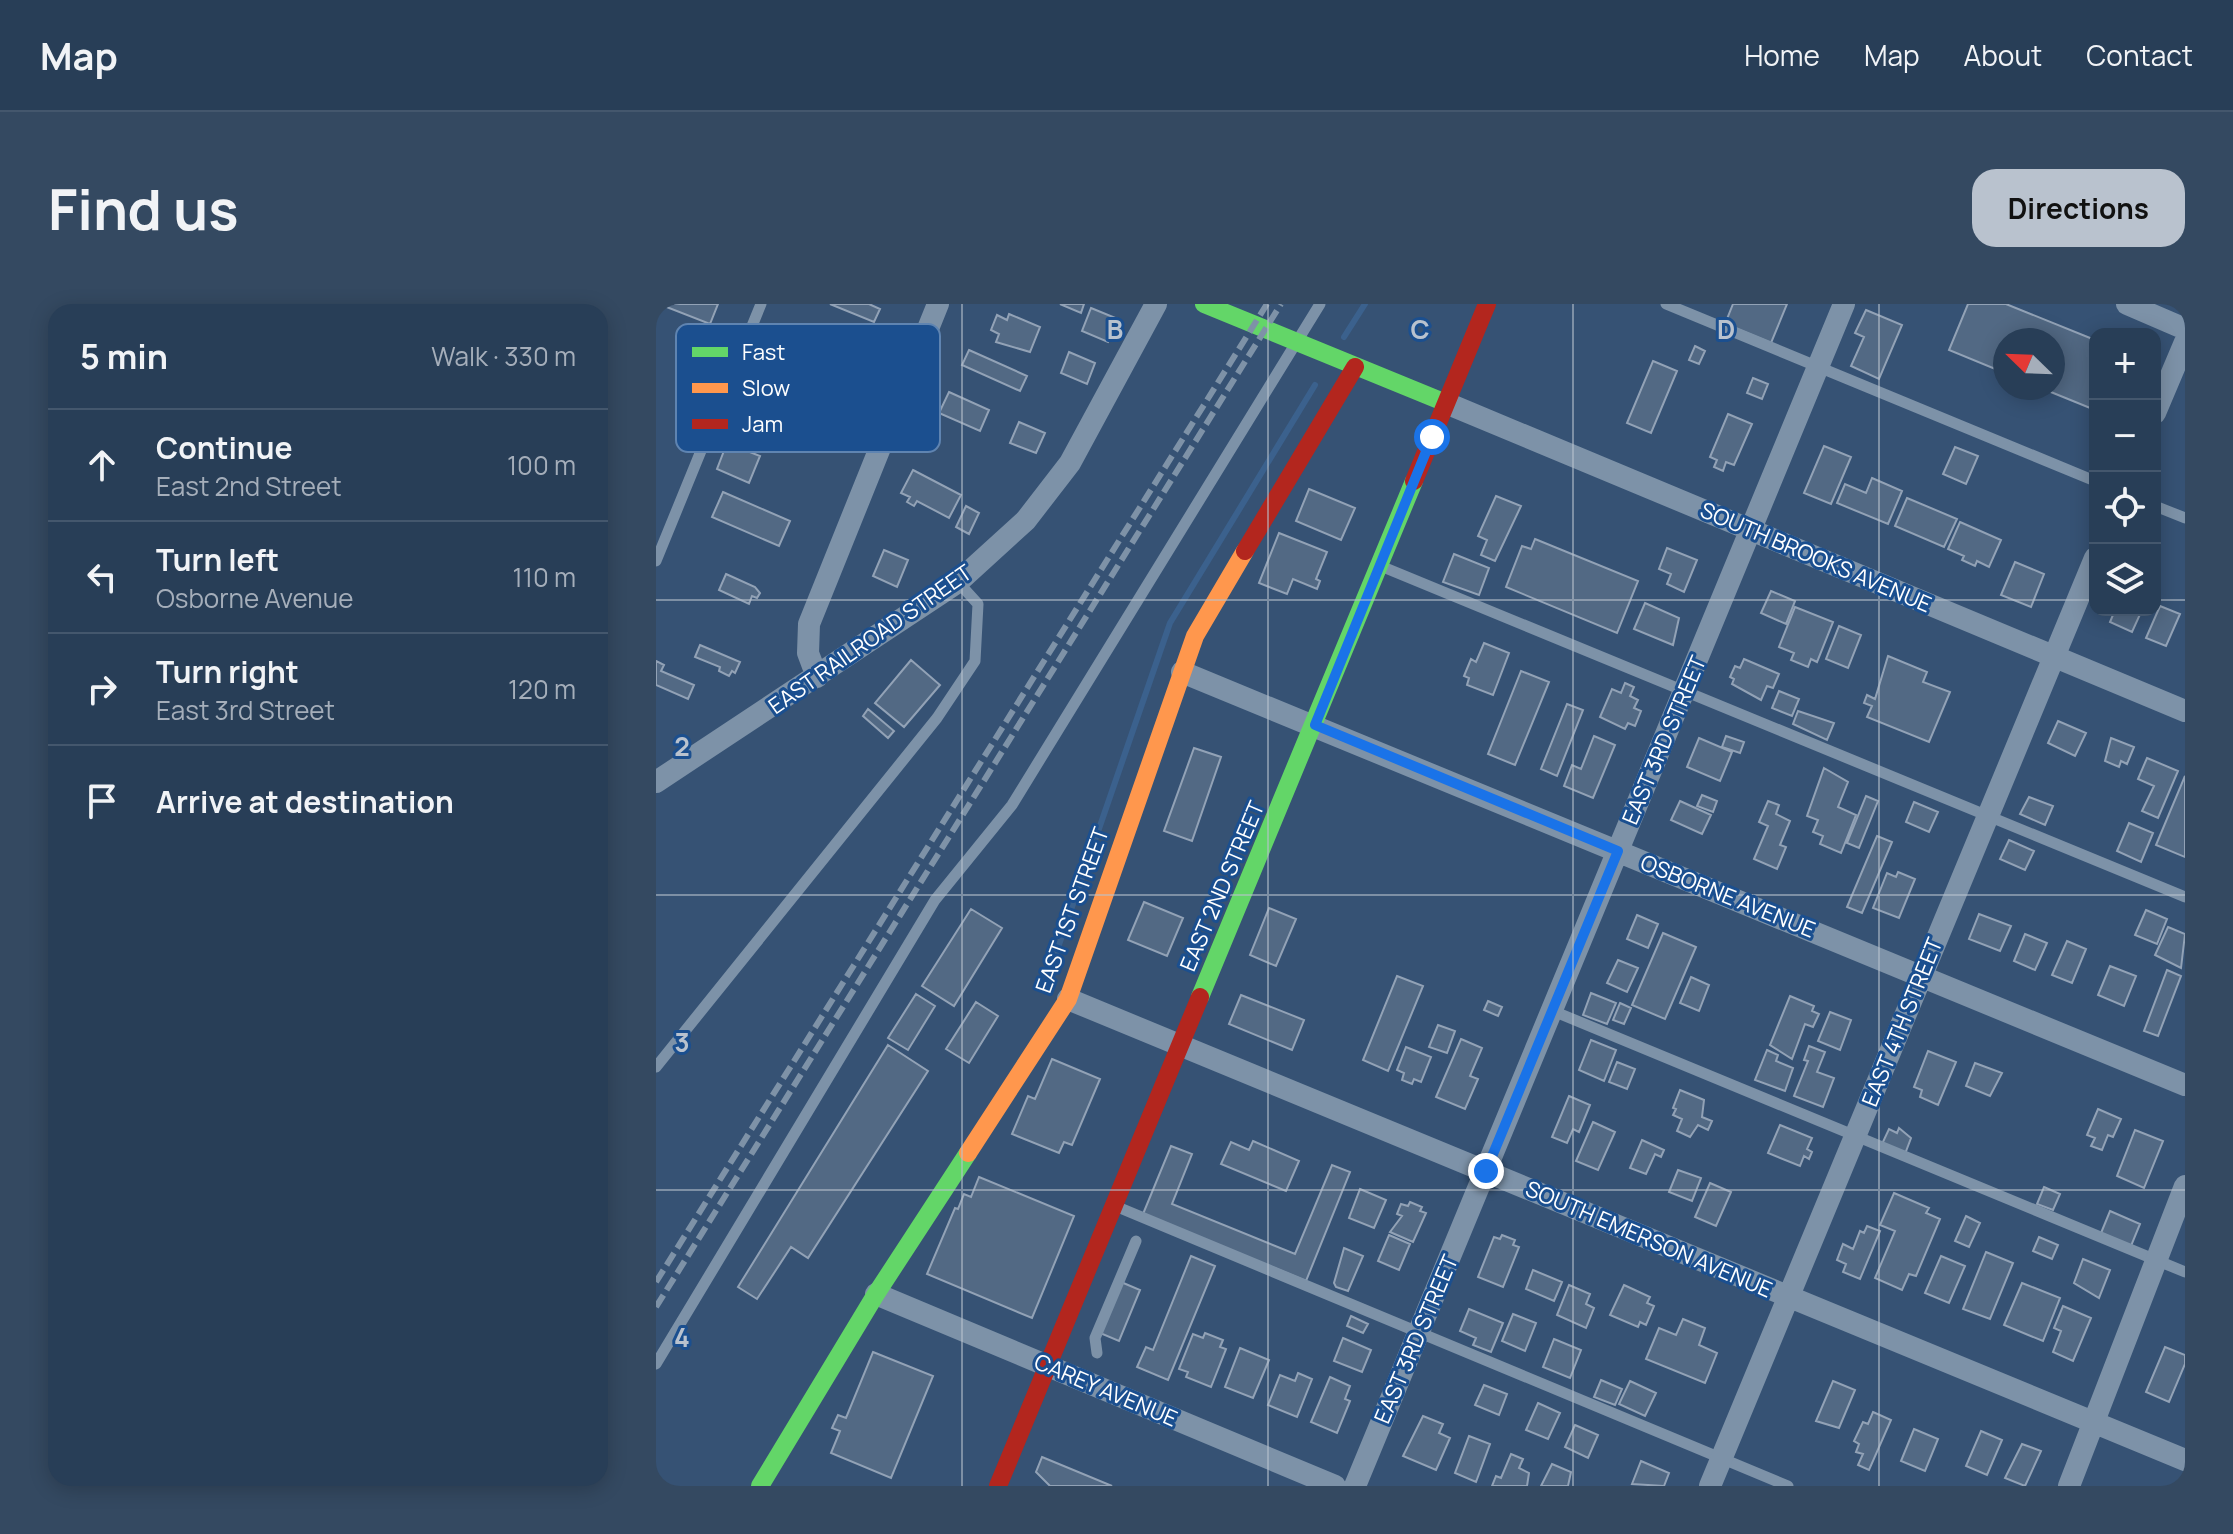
<!DOCTYPE html>
<meta charset="utf-8">
<style>
body{margin:0;font-family:Manrope,sans-serif;background:#344961;color:#f1f3f6}
.controls{position:absolute;right:24px;top:24px;display:grid;overflow:hidden;border-radius:16px;box-shadow:0 4px 20px #0003}
.controls button{width:72px;height:72px;display:grid;place-items:center;padding:0;border:0;border-bottom:2px solid #44576d;background:#283e57;color:#f1f3f6;font:40px sans-serif}
.compass{position:absolute;left:1337px;top:24px;width:72px;height:72px;border-radius:50%;background:#283e57;box-shadow:0 4px 20px #0003;rotate:293deg}
.stop{position:absolute;width:24px;height:24px;margin:-18px;border:6px solid #1a73e8;border-radius:50%;background:#fff}
.stop.end{background:#1a73e8;border-color:#fff;box-shadow:0 2px 8px #0008}
.list{margin:0;padding:0;list-style:none}
h2{display:flex;justify-content:space-between;align-items:center;height:104px;margin:0;padding:0 32px;font-size:34px}
h2 small{font-size:26px;font-weight:400;color:#a5aeba}
.list li{display:grid;grid-template-columns:52px 1fr auto;gap:24px;align-items:center;box-sizing:border-box;height:112px;padding:0 32px;border-top:2px solid #44576d}
.list b{display:block;font-size:30px;white-space:nowrap}
.list p{margin:0;font-size:26px;white-space:nowrap;color:#a5aeba}
.list em{font-size:26px;font-style:normal;color:#a5aeba}
.icon{flex:none;width:44px;height:44px;fill:none;stroke:currentColor;stroke-width:2;stroke-linecap:round;stroke-linejoin:round}
.map{position:relative;flex:none;width:1529px;height:1182px;overflow:hidden;border-radius:24px}
header{display:flex;align-items:center;gap:48px;box-sizing:border-box;height:112px;padding:0 40px;background:#283e57;border-bottom:2px solid #44576d}
header strong{font-size:38px}
nav{display:flex;gap:44px;margin-inline-start:auto;font-size:28px}
.intro{display:flex;align-items:center;justify-content:space-between;box-sizing:border-box;height:192px;padding:0 48px}
h1{margin:0;font-size:56px}
.button{padding:20px 36px;border-radius:24px;background:#b9c2ce;color:#111;font-size:28px;font-weight:700}
main{display:flex;gap:48px;padding:0 48px}
aside{flex:1;background:#283e57;border-radius:24px;box-shadow:0 4px 20px #0003}
.map>svg:first-child{display:block}
</style>
<header>
<strong>Map</strong>
<nav><a>Home</a><a>Map</a><a>About</a><a>Contact</a></nav>
</header>
<div class="intro"><h1>Find us</h1><a class="button">Directions</a></div>
<main>
<aside>
<h2>5 min<small>Walk · 330 m</small></h2>
<ul class="list">
<li><svg class="icon" aria-label="ahead" viewBox="0 0 24 24"><path d="M12 20V5M6 11l6-6 6 6"/></svg><div><b>Continue</b><p>East 2nd Street</p></div><em>100 m</em></li>
<li><svg class="icon" aria-label="left" viewBox="0 0 24 24"><path d="M17 20v-9H6M10 6l-5 5 5 5"/></svg><div><b>Turn left</b><p>Osborne Avenue</p></div><em>110 m</em></li>
<li><svg class="icon" aria-label="right" viewBox="0 0 24 24"><path d="M7 20v-9h11M14 6l5 5-5 5"/></svg><div><b>Turn right</b><p>East 3rd Street</p></div><em>120 m</em></li>
<li><svg class="icon" aria-label="arrive" viewBox="0 0 24 24"><path d="M6 21V4h12l-3 4 3 4H6"/></svg><div><b>Arrive at destination</b></div></li>
</ul>
</aside>
<div class="map">
<svg width="1529" height="1182" viewBox="0 0 1529 1182">
<rect width="100%" height="100%" fill="#365274"/>
<g fill="none" stroke-linecap="round" stroke-linejoin="round">
<path stroke="#3b618d" stroke-width="6" d="M688,33L709,0
M397,658L514,319L659,81"/>
</g>
<path fill="#526984" stroke="#92a2b6" stroke-width="2" d="M3,0H62L54,20Z
M174,0H213L224,5L218,18Z
M404,0H428L425,9Z
M1077,0H1131L1115,39L1069,20Z
M1312,0H1350L1439,36V106L1385,84H1397V36H1349V69L1293,46Z
M435,4L462,15L452,38L426,27Z
M1210,6L1246,21L1223,75L1195,62L1208,33L1199,29Z
M353,10L384,23L374,48L340,38L343,30L335,26L341,11L351,16Z
M1039,42L1049,47L1043,60L1033,56Z
M313,46L371,72L364,87L306,61Z
M413,48L439,59L431,80L405,69Z
M997,57L1021,67L995,129L971,119Z
M1097,74L1112,80L1106,95L1091,89Z
M293,88L333,106L324,127L283,109Z
M1072,110L1096,120L1078,161L1070,158L1067,167L1058,163L1061,156L1054,153Z
M363,118L389,129L380,149L354,139Z
M71,139L104,152L93,179L61,165Z
M1168,142L1195,153L1175,200L1148,189Z
M1299,143L1322,152L1310,180L1287,170Z
M257,166L305,191L293,214L261,197L258,202L251,198L254,193L245,189Z
M1216,174L1246,187L1232,220L1181,199L1189,180L1210,189Z
M653,185L699,204L685,236L640,217Z
M67,188L134,217L123,242L56,213Z
M840,192L865,202L839,257L825,251L831,236L822,232Z
M1251,194L1301,215L1288,243L1239,222Z
M310,202L323,209L313,230L300,223Z
M1304,218L1345,236L1333,263L1321,257L1319,262L1306,256L1308,252L1292,245Z
M623,229L671,248L660,275L664,277L661,285L637,275L631,290L603,279Z
M879,235L982,277L961,329L850,283L866,242L875,245Z
M1011,244L1041,256L1028,288L1011,280L1015,270L1003,265Z
M228,246L252,256L241,283L217,272Z
M798,250L833,264L823,291L787,278Z
M1359,258L1388,270L1375,303L1345,291Z
M70,270L99,283L104,289L101,294L96,292L93,300L63,286Z
M1115,287L1139,297L1130,320L1105,309Z
M989,299L1023,314L1017,341L978,325Z
M1504,302L1524,310L1510,342L1490,334Z
M1139,303L1177,318L1161,358L1155,355L1152,363L1135,356L1138,349L1123,343Z
M1459,306H1486L1476,328L1454,318Z
M1183,322L1205,331L1192,364L1170,355Z
M828,339L853,349L837,391L811,381L813,374L808,372L815,355L820,358Z
M44,341L84,358L79,369L76,367L73,372L63,367L64,363L39,353Z
M1232,352L1271,368L1267,378L1294,388L1273,438L1211,413L1216,402L1208,399L1211,391L1219,395Z
M1088,355L1123,370L1117,384L1111,382L1105,396L1076,380L1078,375L1074,373L1079,362L1084,364Z
M255,356L284,381L248,423L219,399Z
M0,357L8,361L5,367L38,381L32,395L0,381Z
M865,367L893,378L859,461L832,450Z
M969,379L978,383L974,392L982,396L978,404L985,407L979,422L972,419L969,425L944,413L956,385L965,389Z
M1123,387L1143,395L1136,412L1116,404Z
M911,400L927,406L901,472L885,465Z
M212,405L238,427L232,434L207,412Z
M1142,407L1178,419L1171,436L1137,420Z
M1402,417L1430,429L1419,452L1392,439Z
M938,432L959,441L937,494L908,482L916,461L925,465Z
M1070,432L1088,438L1084,449L1066,443Z
M1043,434L1076,448L1064,477L1031,463Z
M1455,434L1478,443L1471,460L1465,457L1463,463L1449,457Z
M538,444L565,453L536,537L508,527Z
M1491,454L1522,467L1502,514L1486,507L1498,482L1482,475Z
M1168,464L1192,478L1182,503L1200,511L1185,549L1164,540L1167,532L1157,528L1162,516L1151,512Z
M1529,472V553L1500,541Z
M1046,491L1061,497L1057,508L1041,502Z
M1210,492L1222,497L1203,544L1191,539Z
M1373,493L1397,502L1389,521L1364,510Z
M1024,497L1055,511L1046,530L1015,516Z
M1112,497L1123,501L1120,510L1134,517L1124,541L1130,543L1121,565L1098,555L1112,522L1103,518Z
M1258,498L1282,508L1273,528L1250,518Z
M1473,519L1497,529L1485,558L1461,547Z
M1221,532L1236,538L1206,609L1191,603Z
M1353,536L1378,547L1369,566L1344,555Z
M1242,568L1259,575L1243,614L1217,604L1231,569L1240,573Z
M488,598L527,614L511,652L472,636Z
M613,604L640,615L620,662L594,651Z
M315,605L346,624L298,702L266,682Z
M1490,606L1511,615L1501,640L1479,631Z
M1323,610L1355,622L1344,647L1313,635Z
M981,611L1002,620L992,644L971,635Z
M1512,623L1529,630L1525,664L1499,651Z
M1007,629L1040,643L1009,715L976,701Z
M1369,630L1391,639L1379,666L1358,657Z
M1411,637L1430,645L1416,679L1396,671Z
M962,656L982,664L971,688L951,679Z
M1454,662L1480,672L1468,702L1442,691Z
M1511,666L1525,672L1502,732L1488,727Z
M741,672L767,682L732,767L707,756Z
M1035,673L1053,681L1043,707L1024,699Z
M935,689L960,699L951,720L927,711Z
M260,690L279,702L252,746L232,734Z
M585,691L648,716L636,746L573,720Z
M1134,692L1158,702L1156,707L1163,710L1157,723L1149,720L1136,755L1114,741Z
M832,697L846,703L842,712L828,706Z
M320,698L342,712L313,759L290,745Z
M964,699L975,704L968,720L957,716Z
M1174,708L1195,716L1184,746L1162,737Z
M782,721L799,727L791,749L773,743Z
M805,735L826,744L814,772L822,775L809,805L780,793Z
M935,736L960,746L948,777L923,766Z
M232,741L272,767L152,954L135,943L101,995L82,983Z
M1153,742L1169,748L1161,768L1178,774L1167,803L1138,792L1152,757L1148,756Z
M750,743L775,753L765,778L758,775L756,780L746,776L748,769L741,766Z
M1111,746L1122,751L1120,757L1137,764L1129,787L1099,776Z
M1272,747L1300,758L1282,801L1264,793L1266,786L1258,783Z
M396,755L444,775L416,841L408,838L403,849L356,830L372,792L379,795Z
M961,758L979,765L971,785L953,778Z
M1319,759L1346,769L1334,792L1310,782Z
M1024,786L1048,796L1046,813L1056,817L1052,826L1042,821L1034,833L1021,827L1026,815L1017,811L1020,805L1017,804Z
M913,792L934,801L923,828L917,825L911,839L896,833Z
M1442,805L1465,815L1457,833L1452,831L1446,846L1435,842L1439,834L1431,831Z
M937,818L959,828L942,866L920,857Z
M1124,821L1156,834L1151,845L1156,848L1153,855L1148,852L1144,862L1112,849Z
M1243,824L1255,834L1249,850L1226,840L1233,825L1241,829Z
M1479,826L1507,837L1488,884L1461,872Z
M986,836L1008,846L1005,853L999,850L990,870L974,864Z
M597,837L643,857L630,887L565,860L575,838L593,846Z
M515,842L536,850L516,900L639,950L676,861L694,868L650,977L487,910Z
M1022,866L1045,874L1036,897L1013,888Z
M323,873L418,912L376,1014L271,970L299,904L302,905L308,890L315,893Z
M1054,879L1075,888L1060,922L1039,913Z
M1388,883L1404,890L1397,906L1381,900Z
M704,885L730,896L718,924L693,914Z
M1238,889L1273,904L1270,909L1284,915L1260,972L1253,970L1246,986L1219,974L1239,927L1224,921Z
M754,898L766,903L764,907L770,909L757,938L734,928L746,912L741,910L745,900L752,902Z
M1454,907L1484,920L1475,942L1445,929Z
M1310,912L1324,919L1313,943L1299,937Z
M1211,922L1224,927L1204,975L1187,968L1190,960L1181,956L1187,940L1197,945L1204,927L1208,929Z
M733,931L754,940L743,966L722,957Z
M846,931L859,936L857,941L863,943L847,983L822,973L838,933L844,935Z
M1383,933L1402,941L1396,955L1377,947Z
M688,944L707,952L692,987L680,983L678,979Z
M1330,948L1357,959L1334,1015L1307,1005Z
M535,952L559,962L512,1076L481,1063L490,1043L497,1046Z
M1285,952L1309,962L1293,999L1269,989Z
M1427,955L1454,966L1443,994L1418,979Z
M877,966L906,978L898,997L870,985Z
M465,978L484,986L463,1037L444,1029Z
M1366,979L1404,994L1387,1037L1348,1021Z
M913,981L934,990L930,1000L938,1004L930,1024L901,1011Z
M968,981L994,993L991,999L998,1002L990,1021L984,1018L982,1023L954,1011Z
M1407,1002L1435,1014L1417,1057L1397,1048L1405,1027L1398,1024Z
M813,1005L847,1019L835,1048L817,1041L820,1034L804,1027Z
M857,1010L880,1019L869,1047L846,1037Z
M695,1012L712,1020L707,1029L691,1022Z
M1027,1015L1049,1024L1043,1041L1061,1049L1049,1079L990,1055L1003,1024L1020,1031Z
M549,1029L567,1036L564,1043L570,1045L555,1083L530,1073L532,1068L523,1065L537,1030L547,1034Z
M687,1034L715,1046L706,1068L678,1057Z
M898,1035L925,1046L914,1074L887,1063Z
M1509,1043L1529,1051V1060L1513,1098L1490,1088Z
M584,1044L613,1056L597,1094L569,1083Z
M217,1048L277,1072L235,1174L175,1149L184,1127L176,1124L182,1111L190,1114Z
M642,1069L656,1075L641,1113L612,1101L624,1071L639,1077Z
M674,1073L694,1082L689,1095L694,1097L681,1129L655,1118Z
M945,1076L966,1085L959,1101L938,1093Z
M974,1077L1000,1089L989,1112L963,1100Z
M1177,1077L1199,1086L1183,1124L1160,1117Z
M828,1081L851,1090L843,1111L819,1101Z
M882,1099L904,1109L892,1135L870,1126Z
M1217,1108L1235,1116L1213,1166L1202,1161L1207,1150L1200,1148L1203,1140L1198,1137L1207,1118L1212,1120Z
M767,1112L787,1120L783,1129L794,1134L780,1166L747,1152Z
M919,1121L942,1131L932,1154L909,1143Z
M1258,1125L1282,1135L1269,1167L1245,1157Z
M1325,1127L1346,1136L1331,1171L1310,1162Z
M813,1132L834,1140L820,1178L799,1169Z
M1366,1140L1385,1147L1369,1182L1349,1174Z
M855,1150L867,1155L863,1164L873,1169L871,1182H836L840,1172L845,1174Z
M386,1153L456,1182H394L380,1168Z
M985,1157L1013,1169L1008,1182L976,1180Z
M896,1160L915,1168L912,1182H885Z"/>
<g fill="none" stroke-linecap="round" stroke-linejoin="round">
<path stroke="#7d92a8" stroke-width="11" d="M1010,0L1439,177
M1499,202L1529,214
M0,257L105,0
M727,263L1529,593
M897,707L1529,968
M0,763L281,414L319,357L322,300L302,278
M464,904L1132,1182
M441,1049L439,1034L480,937
M0,1060L279,596L356,501L664,0"/>
<path stroke="#7d92a8" stroke-width="22" d="M1471,0L1529,25
M790,99L1529,407
M1499,109L1529,38
M526,368L1529,781
M161,373L152,349L153,320L282,0
M0,478L302,278L370,216L414,159L500,0
M412,695L1529,1156
M220,990L679,1182
M699,1182L1188,0
M1054,1182L1439,254
M1413,1182L1529,882"/>
<path stroke="#63d668" stroke-width="18" d="M548,0L790,99
M544,693L758,177
M104,1182L220,990L312,849"/>
<path stroke="#ff974d" stroke-width="18" d="M312,849L412,695L539,332L589,247"/>
<path stroke="#b3261e" stroke-width="18" d="M758,177L831,0
M589,247L699,63
M342,1182L544,693"/>
<path stroke="#7e92a7" stroke-width="6" stroke-dasharray="14 6" stroke-linecap="butt" d="M0,978L611,0
M0,1003L625,0"/>
</g>
<g fill="none" stroke-linecap="round" stroke-linejoin="round">
<path stroke="#1a73e8" stroke-width="10" d="M776,133L659,421L962,547L830,867"/>
</g>
<path fill="none" stroke="#b9c2ce" stroke-width="2" stroke-opacity="0.55" d="M306,0V1182M612,0V1182M917,0V1182M1223,0V1182M0,296H1439M1499,296H1529M0,591H1529M0,886H1529"/>
<g text-anchor="middle" stroke-width="6" stroke-linejoin="round" paint-order="stroke">
<g font-size="22" fill="#fff" stroke="#1b4f8f">
<text transform="translate(1160 253) rotate(23)" y="8">SOUTH BROOKS AVENUE</text>
<text transform="translate(214 335) rotate(-35)" y="8">EAST RAILROAD STREET</text>
<text transform="translate(1008 436) rotate(-67)" y="8">EAST 3RD STREET</text>
<text transform="translate(566 582) rotate(-67)" y="8">EAST 2ND STREET</text>
<text transform="translate(1072 592) rotate(22)" y="8">OSBORNE AVENUE</text>
<text transform="translate(416 606) rotate(-70)" y="8">EAST 1ST STREET</text>
<text transform="translate(1246 718) rotate(-68)" y="8">EAST 4TH STREET</text>
<text transform="translate(993 935) rotate(23)" y="8">SOUTH EMERSON AVENUE</text>
<text transform="translate(760 1035) rotate(-67)" y="8">EAST 3RD STREET</text>
<text transform="translate(450 1086) rotate(23)" y="8">CAREY AVENUE</text>
</g>
</g>
<rect x="20" y="20" width="264" height="128" rx="12" fill="#1b4f8f" stroke="#5f84b1" stroke-width="2"/>
<rect x="36" y="43" width="36" height="10" fill="#63d668"/>
<rect x="36" y="79" width="36" height="10" fill="#ff974d"/>
<rect x="36" y="115" width="36" height="10" fill="#b3261e"/>
<g font-size="22" fill="#fff">
<text x="86" y="56">Fast</text>
<text x="86" y="92">Slow</text>
<text x="86" y="128">Jam</text>
</g>
<g font-size="26" text-anchor="middle" font-weight="bold" fill="#b9c2ce" stroke="#1b4f8f" stroke-width="6" stroke-linejoin="round" paint-order="stroke">
<text x="459" y="35">B</text>
<text x="764" y="35">C</text>
<text x="1070" y="35">D</text>
<text x="26" y="452">2</text>
<text x="26" y="748">3</text>
<text x="26" y="1043">4</text>
</g>
</svg>
<div class="controls">
<button>+</button>
<button>−</button>
<button><svg class="icon" aria-label="locate" viewBox="0 0 24 24"><circle cx="12" cy="12" r="6"/><path d="M12 2v4M12 18v4M2 12h4M18 12h4"/></svg></button>
<button><svg class="icon" aria-label="layers" viewBox="0 0 24 24"><path d="M12 4l9 5-9 5-9-5zM3 14l9 5 9-5"/></svg></button>
</div>
<svg class="compass" viewBox="-18 -18 36 36"><path d="M0-13l5 13h-10z" fill="#e53935"/><path d="M0 13l5-13h-10z" fill="#a5aeba"/></svg>
<div class="stop" style="left:776px;top:133px"></div>
<div class="stop end" style="left:830px;top:867px"></div>
</div>
</main>
